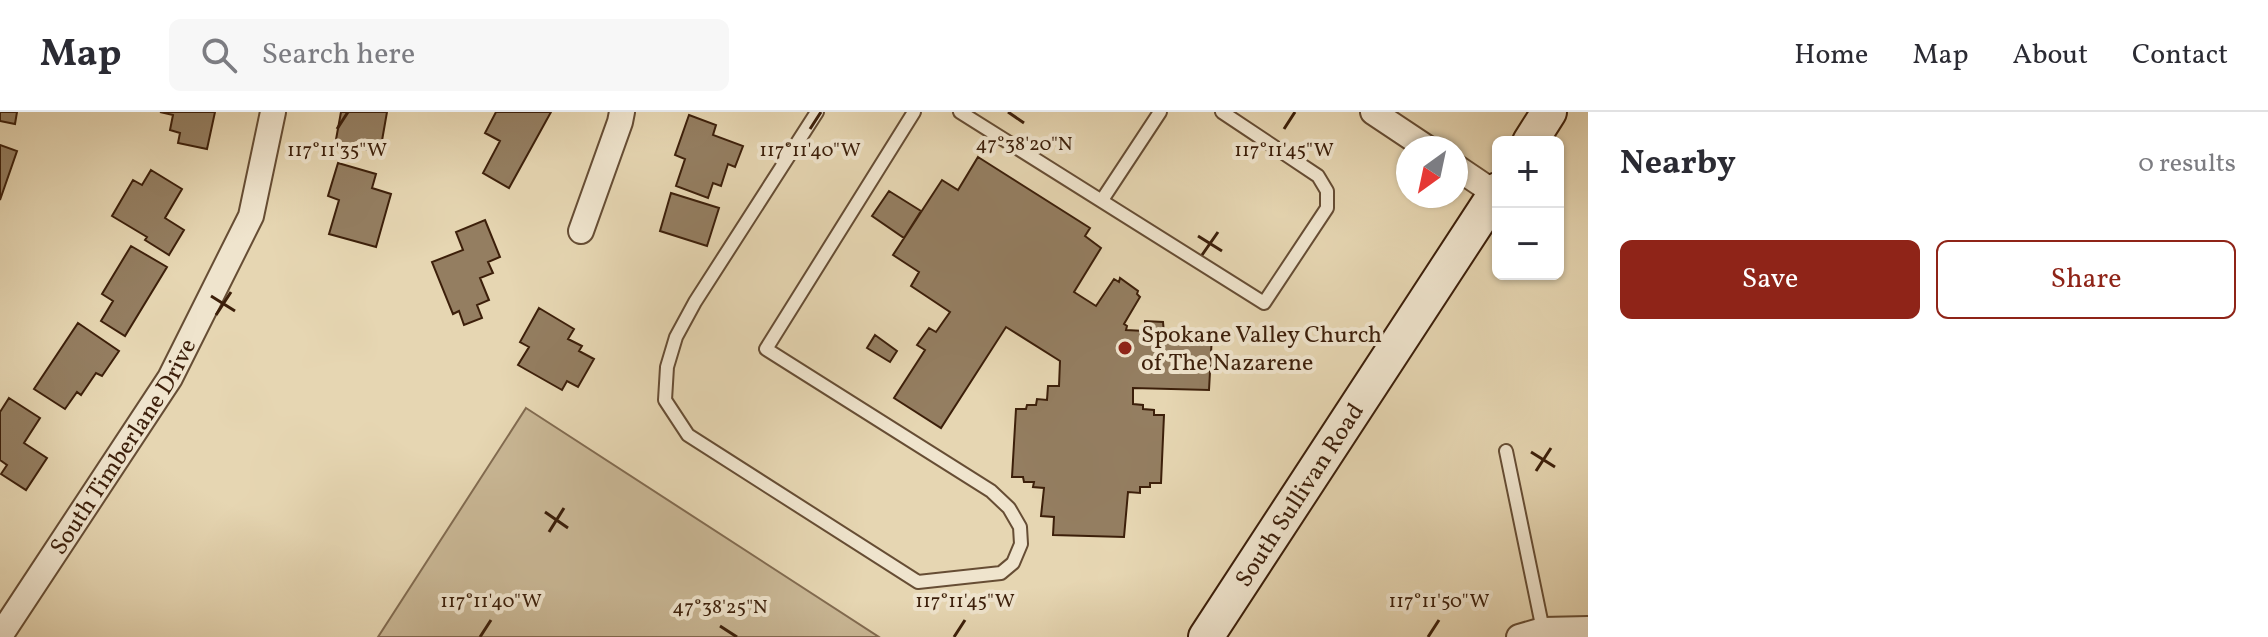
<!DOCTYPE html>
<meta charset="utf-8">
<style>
body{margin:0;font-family:Vollkorn,serif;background:#f7f7f7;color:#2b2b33}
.controls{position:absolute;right:24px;top:24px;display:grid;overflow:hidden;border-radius:12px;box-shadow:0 2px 6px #0004}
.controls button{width:72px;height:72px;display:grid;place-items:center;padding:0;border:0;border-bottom:2px solid #e1e1e2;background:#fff;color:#2b2b33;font:40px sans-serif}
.compass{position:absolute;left:1396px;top:24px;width:72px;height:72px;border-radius:50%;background:#fff;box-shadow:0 2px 6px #0004;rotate:213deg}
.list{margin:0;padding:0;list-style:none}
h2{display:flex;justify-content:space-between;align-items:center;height:104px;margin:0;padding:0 32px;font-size:34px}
h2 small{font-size:26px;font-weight:400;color:#7c7c81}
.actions{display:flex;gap:16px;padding:24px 32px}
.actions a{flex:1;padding:18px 0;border:2px solid #8f2418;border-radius:12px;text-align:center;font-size:28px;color:#8f2418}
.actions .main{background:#8f2418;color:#fff}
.icon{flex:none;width:44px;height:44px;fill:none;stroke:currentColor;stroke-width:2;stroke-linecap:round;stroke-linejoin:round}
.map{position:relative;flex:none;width:1588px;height:525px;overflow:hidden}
header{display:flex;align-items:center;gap:48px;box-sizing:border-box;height:112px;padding:0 40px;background:#fff;border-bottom:2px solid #e1e1e2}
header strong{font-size:38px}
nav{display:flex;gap:44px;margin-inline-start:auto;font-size:28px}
.search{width:560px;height:72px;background:#f7f7f7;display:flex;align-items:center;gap:20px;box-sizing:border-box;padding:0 28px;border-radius:12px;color:#7c7c81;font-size:30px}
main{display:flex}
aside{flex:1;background:#fff}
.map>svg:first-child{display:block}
</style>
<header>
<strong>Map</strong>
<div class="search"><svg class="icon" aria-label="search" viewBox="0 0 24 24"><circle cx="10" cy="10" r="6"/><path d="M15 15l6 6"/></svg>Search here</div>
<nav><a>Home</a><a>Map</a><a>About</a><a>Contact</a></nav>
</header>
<main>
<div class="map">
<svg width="1588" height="525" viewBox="0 0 1588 525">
<rect width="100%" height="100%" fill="#e6d6b2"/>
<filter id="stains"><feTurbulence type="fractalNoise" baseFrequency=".0025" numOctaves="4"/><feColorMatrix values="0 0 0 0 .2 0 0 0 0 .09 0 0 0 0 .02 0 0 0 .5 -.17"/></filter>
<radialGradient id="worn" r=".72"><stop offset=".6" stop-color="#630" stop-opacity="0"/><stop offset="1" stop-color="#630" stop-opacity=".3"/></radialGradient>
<path fill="#c9b795" stroke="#826b50" stroke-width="2" d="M526,296L879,525H378Z"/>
<path fill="#947e61" stroke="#3c1f0a" stroke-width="2" d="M0,0H17L15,12L0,9Z
M160,0H215L207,37L178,31L180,21L170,18L173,3Z
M341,0H387L380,40L335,33Z
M496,0H551L509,76L483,61L500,29L485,21Z
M689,3L716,13L713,23L743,34L735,55L728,52L721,74L713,71L708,86L676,74L685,47L675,43Z
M0,33L17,39L0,88Z
M978,45L1090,116L1085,124L1101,136L1074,180L1096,194L1114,167L1119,170L1120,166L1138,179L1137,182L1140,185L1124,212L1127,214L1126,218L1145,219V209L1163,210L1164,221L1212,223L1209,278L1133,276V292L1143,293V297L1154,298V303H1164L1161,371H1150V375H1140V381L1128,380L1124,425L1053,423L1054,405L1041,404L1044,376L1033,375L1034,370H1024L1023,365H1012L1016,297H1026L1027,293H1036L1037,287L1047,288L1048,274H1059L1060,249L1006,215L941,316L894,286L925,238L917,233L929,216L936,220L950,200L911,174L919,160L893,143L942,68L958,78Z
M338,51L376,62L372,76L391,82L376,135L329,122L339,88L328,84Z
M151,58L182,77L165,106L184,118L169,143L145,128L147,125L112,104L133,68L142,73Z
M889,79L921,99L904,126L872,104Z
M671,81L719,96L707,134L660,119Z
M485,108L500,145L488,150L493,161L480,166L489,188L477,193L482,206L464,213L459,199L453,202L432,150L463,138L456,120Z
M131,134L167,155L125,224L101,209L113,189L102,182Z
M539,196L574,217L568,227L582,234L579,239L594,247L578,275L567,269L562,278L518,253L529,235L520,230Z
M78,211L119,239L102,264L96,261L81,283L77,280L65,297L34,277Z
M875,223L897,239L890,250L867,236Z
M9,286L40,306L24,331L47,346L26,378L1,362L7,353L0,348V300Z"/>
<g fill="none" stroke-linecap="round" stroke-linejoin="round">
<g stroke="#664d34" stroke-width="16">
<path id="service" d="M817,0L695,190L676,225L667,255L665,288L688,323L918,470L1001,461L1013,451L1021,432L1020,415L1009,396L991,379L766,237L914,0
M960,0L1264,191L1327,96V79L1318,64L1222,0
M1102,88L1160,0
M1506,339L1543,518"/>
</g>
<g stroke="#664d34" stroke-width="28">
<g id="minor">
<path d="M1373,0L1427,36"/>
<path d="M1456,55L1496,82"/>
<path d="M581,119L620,10L622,0"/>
<path id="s1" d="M0,524L170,266L251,104L273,0"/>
<path d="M1519,525L1543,518L1588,517"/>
</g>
</g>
<g stroke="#3c1f0a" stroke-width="38">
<g id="secondary">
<path d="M1530,30L1549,0"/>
<path id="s2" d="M1206,525L1498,78"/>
</g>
</g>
<use href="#service" stroke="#efe4cd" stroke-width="12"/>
<use href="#minor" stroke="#efe4cd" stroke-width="24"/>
<use href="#secondary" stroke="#efe4cd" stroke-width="34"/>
</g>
<path fill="none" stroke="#3c1f0a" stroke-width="3" d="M1008,0L1024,11M337,17L348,0M810,17L821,0M1284,17L1295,0M1198,124L1222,139M1202,143L1218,120M211,184L235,199M216,203L231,180M1531,340L1555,355M1536,359L1551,336M545,400L568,416M549,420L564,396M720,514L737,525M480,525L491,508M954,525L965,508M1428,525L1439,508"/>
<circle fill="#8f2418" stroke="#efe4cd" stroke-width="3" cx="1125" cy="236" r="8"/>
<g text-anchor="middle" stroke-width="8" stroke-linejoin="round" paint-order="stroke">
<g font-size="24" fill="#3c1f0a" stroke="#efe4cd" text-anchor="start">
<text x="1141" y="230">Spokane Valley Church<tspan x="1141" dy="28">of The Nazarene</tspan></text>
</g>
<g font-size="24" fill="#3c1f0a" stroke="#efe4cd">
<text dy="8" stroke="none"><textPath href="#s1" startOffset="226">South Timberlane Drive</textPath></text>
<text dy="8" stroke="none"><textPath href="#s2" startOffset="170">South Sullivan Road</textPath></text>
</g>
</g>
<g font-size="20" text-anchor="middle" fill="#3c1f0a" stroke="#efe4cd" stroke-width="8" stroke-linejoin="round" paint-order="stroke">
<text x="1024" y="38">47°38'20"N</text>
<text x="337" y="44">117°11'35"W</text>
<text x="810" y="44">117°11'40"W</text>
<text x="1284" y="44">117°11'45"W</text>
<text x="491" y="495">117°11'40"W</text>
<text x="965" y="495">117°11'45"W</text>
<text x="1439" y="495">117°11'50"W</text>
<text x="720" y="501">47°38'25"N</text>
</g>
<rect width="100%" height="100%" filter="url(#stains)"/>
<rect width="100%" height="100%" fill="url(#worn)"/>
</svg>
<div class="controls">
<button>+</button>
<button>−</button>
</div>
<svg class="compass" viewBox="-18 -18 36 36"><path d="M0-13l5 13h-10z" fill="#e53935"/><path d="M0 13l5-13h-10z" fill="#7c7c81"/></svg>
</div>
<aside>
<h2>Nearby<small>0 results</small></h2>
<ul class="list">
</ul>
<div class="actions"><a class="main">Save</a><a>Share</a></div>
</aside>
</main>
